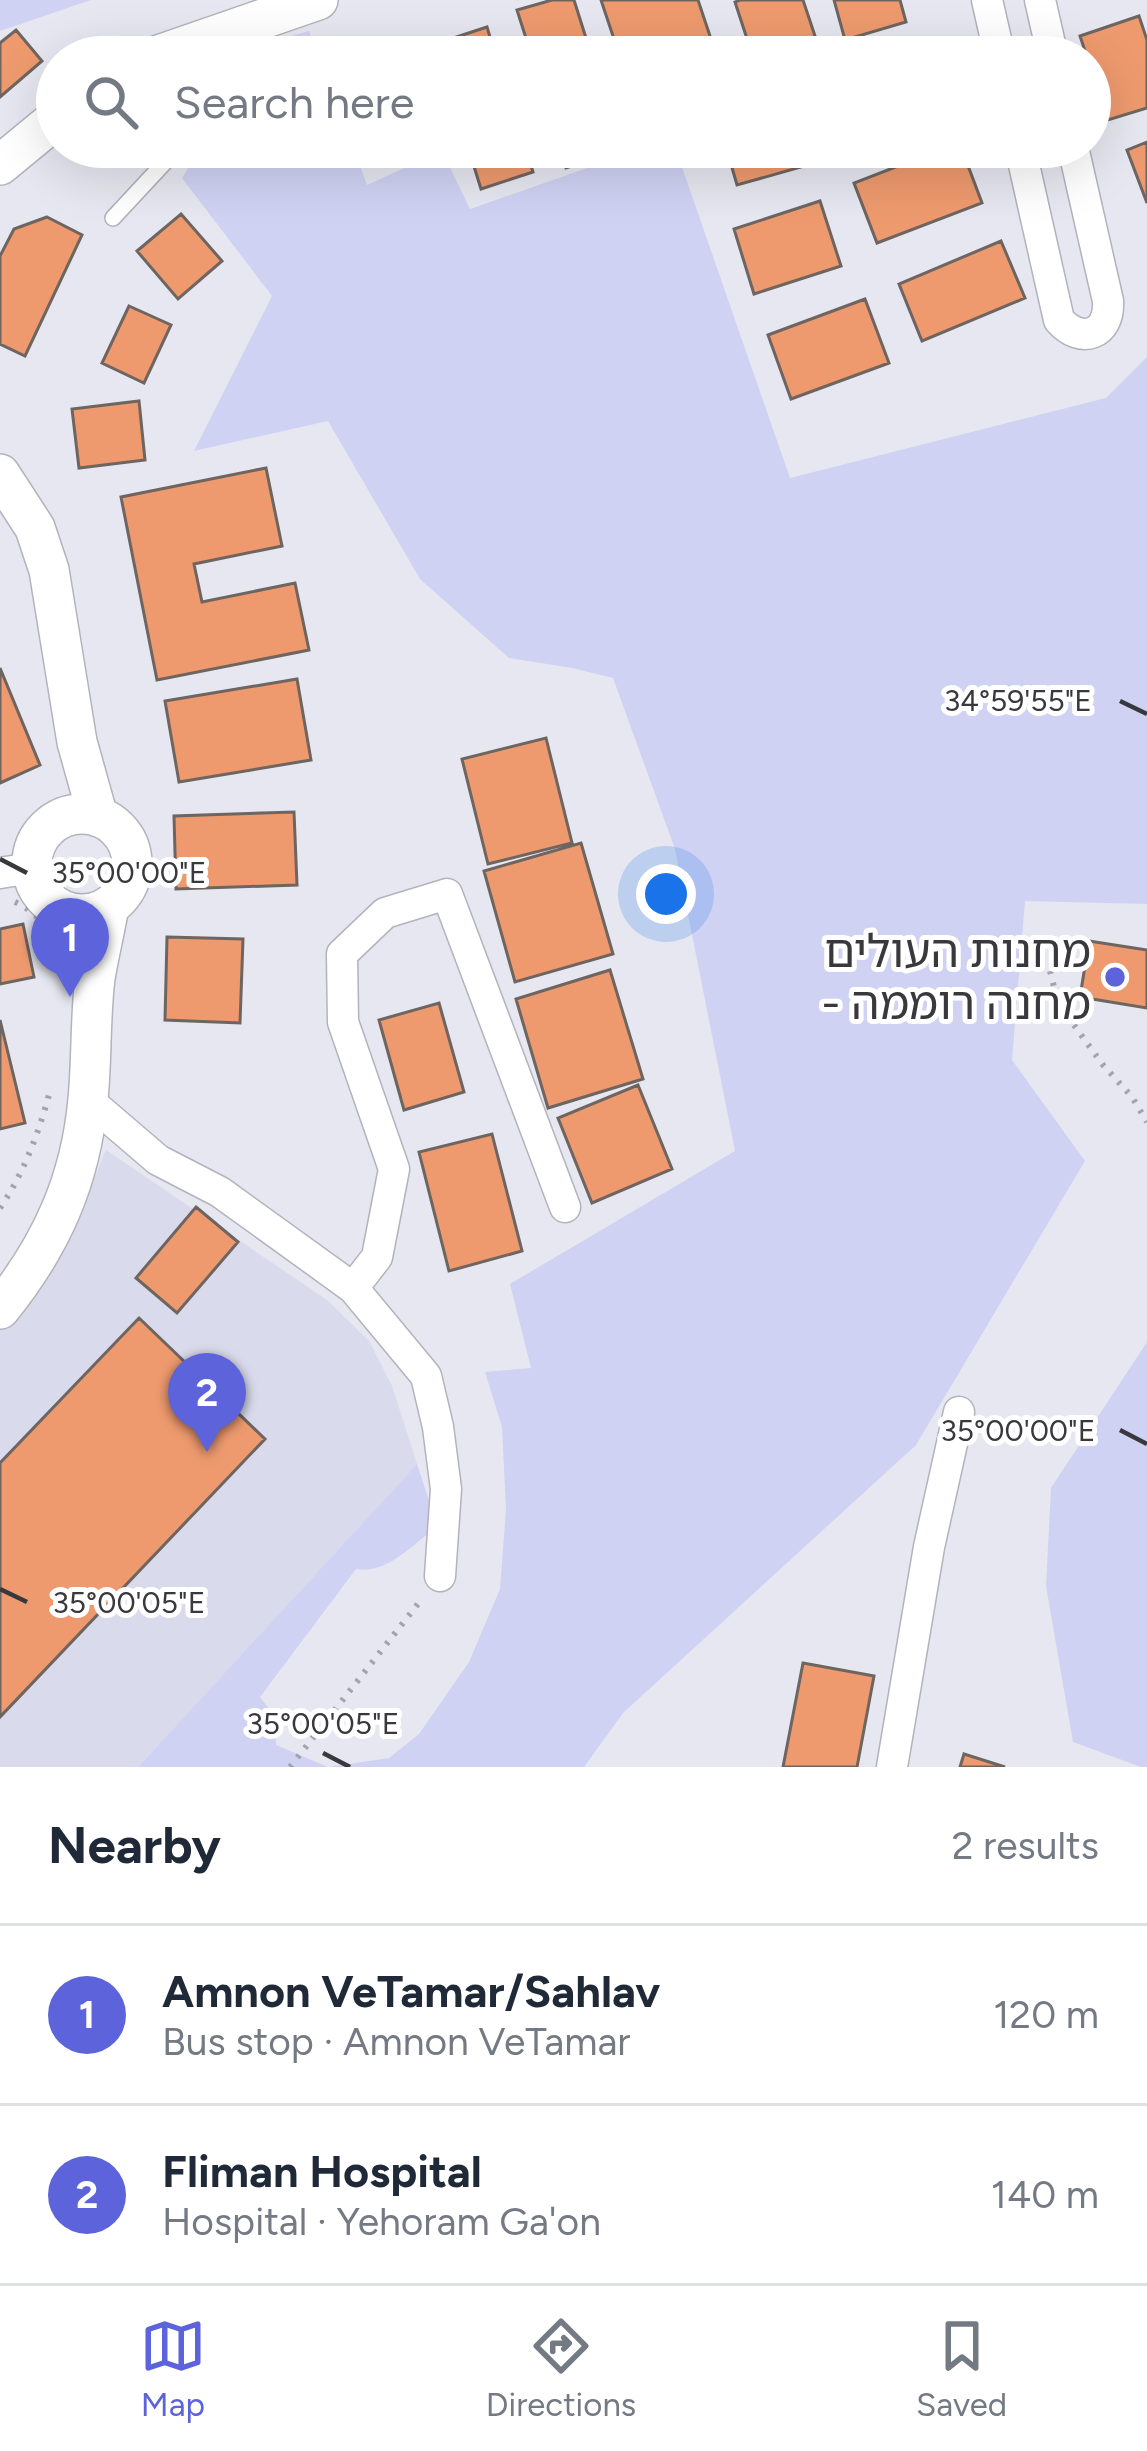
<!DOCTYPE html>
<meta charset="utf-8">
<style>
body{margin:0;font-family:Figtree,"Noto Sans Hebrew",sans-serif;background:#f6f6f7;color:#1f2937}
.you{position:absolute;left:666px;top:894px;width:42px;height:42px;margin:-30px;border:9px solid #fff;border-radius:50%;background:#1a73e8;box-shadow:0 0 0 18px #1a73e833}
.badge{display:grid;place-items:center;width:78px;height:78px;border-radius:50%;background:#5c63db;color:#fff;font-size:39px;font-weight:700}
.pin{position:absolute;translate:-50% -99px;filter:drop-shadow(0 3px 6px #0008)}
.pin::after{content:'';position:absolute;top:63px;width:42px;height:36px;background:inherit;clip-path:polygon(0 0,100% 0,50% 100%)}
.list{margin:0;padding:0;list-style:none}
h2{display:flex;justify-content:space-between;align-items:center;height:156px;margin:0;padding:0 48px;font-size:51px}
h2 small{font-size:39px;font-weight:400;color:#747a83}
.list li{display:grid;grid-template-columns:78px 1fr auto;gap:36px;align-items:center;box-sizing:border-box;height:180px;padding:0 48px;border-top:3px solid #e0e1e3}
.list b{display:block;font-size:45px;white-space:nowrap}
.list p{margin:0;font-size:39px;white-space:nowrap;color:#747a83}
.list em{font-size:39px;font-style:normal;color:#747a83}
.icon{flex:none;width:66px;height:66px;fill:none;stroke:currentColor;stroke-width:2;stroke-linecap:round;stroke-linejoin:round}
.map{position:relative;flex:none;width:1147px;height:1767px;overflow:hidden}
.search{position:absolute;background:#fff;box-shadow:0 12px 48px #0002;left:36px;right:36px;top:36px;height:132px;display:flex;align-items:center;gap:30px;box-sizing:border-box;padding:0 42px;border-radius:66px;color:#747a83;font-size:45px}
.sheet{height:516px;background:#fff}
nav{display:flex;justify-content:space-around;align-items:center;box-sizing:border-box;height:168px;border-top:3px solid #e0e1e3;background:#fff;font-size:33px;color:#747a83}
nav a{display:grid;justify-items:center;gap:6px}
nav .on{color:#5c63db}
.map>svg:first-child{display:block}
</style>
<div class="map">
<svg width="1147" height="1767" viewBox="0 0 1147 1767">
<rect width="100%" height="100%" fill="#e6e7f0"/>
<path fill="#d9daeb" d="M106,1150L327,1300L369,1341L392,1386L417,1464L138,1767H0V1330L64,1249Z"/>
<path fill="#d0d2f4" d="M0,0H91L0,31Z
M309,31L318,57H222V55Z
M201,147H353L367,185L442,151L470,209L647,147H675L790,478L1106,398L1147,357V904L1025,901L1012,1060L1085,1161L916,1445L623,1713L584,1767H138L417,1464L433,1513L429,1533C408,1549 385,1574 356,1569L260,1697L276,1718V1745L328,1767L389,1758L419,1734L469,1662L500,1589L506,1509L502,1427L485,1372L531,1368L510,1284L735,1151L675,849L613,678L572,668L509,658L420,579L328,421L194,451L272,296L182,178Z
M1147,1342V1767H1141L1073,1742L1046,1586L1051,1488Z"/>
<path fill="#ee9a6e" stroke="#6e6561" stroke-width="3" d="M552,0H574L592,57H532L517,10Z
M601,0H698L717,57H620Z
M740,0H803L822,57H753L735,2Z
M834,0H900L906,22L845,40Z
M1139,16L1147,40V108L1108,120L1090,65V57H1087L1080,36Z
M487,27L496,57H439L435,44Z
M16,30L42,61L0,97V43Z
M392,38L399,57H341Z
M1147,142V203L1127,150Z
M468,147H525L533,172L481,189Z
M559,147H619L620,151L566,168Z
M726,147H825L829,159L737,185Z
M947,147H961L982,203L877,243L854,183Z
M820,201L841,266L754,294L734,229Z
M181,214L222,261L178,299L137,251Z
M47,217L82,235L25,356L0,344V256L14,229Z
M1001,241L1025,298L922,341L899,284Z
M865,299L889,363L791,399L768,335Z
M129,306L171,325L144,383L102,363Z
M139,401L145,460L79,468L72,409Z
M266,468L282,546L194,564L202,602L295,583L309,650L157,680L121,497Z
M0,668L40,765L0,783Z
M297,679L311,760L179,782L165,701Z
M546,738L572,843L488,864L462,759Z
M294,812L297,885L176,889L174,816Z
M581,843L613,954L515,982L484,871Z
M23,924L34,977L0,984V929Z
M167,937L243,939L240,1023L165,1020Z
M1089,941L1147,950V1008L1080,997Z
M610,970L643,1079L548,1108L516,999Z
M439,1003L464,1092L404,1110L379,1020Z
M0,1020L25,1123L0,1129Z
M638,1085L672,1169L592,1203L558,1118Z
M492,1134L522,1251L449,1271L419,1152Z
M196,1207L238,1242L177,1313L136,1278Z
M139,1318L265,1439L0,1717V1463Z
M803,1663L874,1676L857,1767H783Z
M964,1754L1005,1767H960Z"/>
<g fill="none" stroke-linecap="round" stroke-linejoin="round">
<g stroke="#b2b3bc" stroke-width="18">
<path id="service" d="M113,218L179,147"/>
</g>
<g stroke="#b2b3bc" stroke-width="33">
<path id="minor" d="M987,0L1000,57
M1040,0L1053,57
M1020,147L1059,320C1081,345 1110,335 1108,301L1073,147
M0,873L32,868
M88,1100L158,1160L220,1192L353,1288L426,1376L438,1427L446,1489L440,1576
M353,1288L377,1257L394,1169L343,1022L342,954L385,913L447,894L565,1207
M892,1767L929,1547L959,1412"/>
</g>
<g stroke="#b2b3bc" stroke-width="42">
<path id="tertiary" d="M153,57L318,0
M0,165L57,118
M0,474L35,528L49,570L77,742L98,817
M32 864a50 50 0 1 1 100 0a50 50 0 1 1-100 0Z
M0,1309C51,1246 81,1180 88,1099C92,1059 90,1018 95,978C99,954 105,930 109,906"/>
</g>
<path stroke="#a3a3aa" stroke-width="6" stroke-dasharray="3 9" stroke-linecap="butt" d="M15,902C39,913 55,933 60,959
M1087,956H1055L1050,971L1058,1003L1103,1065L1132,1097L1147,1122
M0,1208C24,1173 39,1132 50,1091
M290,1767L421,1600"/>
<use href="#service" stroke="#fff" stroke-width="15"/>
<use href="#minor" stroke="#fff" stroke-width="30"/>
<use href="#tertiary" stroke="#fff" stroke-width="39"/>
</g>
<path fill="none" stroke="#39393d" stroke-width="4.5" d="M1120,701L1147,714M0,859L27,873M1120,1430L1147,1444M0,1589L27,1602M323,1753L350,1767"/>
<circle fill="#5c63db" stroke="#fff" stroke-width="4.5" cx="1115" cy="977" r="12"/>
<g text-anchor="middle" stroke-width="10" stroke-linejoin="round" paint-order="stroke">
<g font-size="45" fill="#39393d" stroke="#fff" text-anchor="end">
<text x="1091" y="967">מחנות העולים<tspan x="1091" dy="52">- מחנה רוממה</tspan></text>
</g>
</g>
<g font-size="30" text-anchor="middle" fill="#39393d" stroke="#fff" stroke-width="10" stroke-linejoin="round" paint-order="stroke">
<text x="1018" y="711">34°59'55"E</text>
<text x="129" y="883">35°00'00"E</text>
<text x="1018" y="1441">35°00'00"E</text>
<text x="129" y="1613">35°00'05"E</text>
<text x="323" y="1734">35°00'05"E</text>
</g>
</svg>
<div class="you"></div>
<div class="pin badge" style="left:70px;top:997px">1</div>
<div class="pin badge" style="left:207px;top:1452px">2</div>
<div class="search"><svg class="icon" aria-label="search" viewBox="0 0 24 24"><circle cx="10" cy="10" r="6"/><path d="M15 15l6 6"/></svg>Search here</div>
</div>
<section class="sheet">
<h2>Nearby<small>2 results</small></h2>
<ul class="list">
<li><span class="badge">1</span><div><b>Amnon VeTamar/Sahlav</b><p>Bus stop · Amnon VeTamar</p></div><em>120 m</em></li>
<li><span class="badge">2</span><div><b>Fliman Hospital</b><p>Hospital · Yehoram Ga'on</p></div><em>140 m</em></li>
</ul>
</section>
<nav>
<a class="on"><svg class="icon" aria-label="map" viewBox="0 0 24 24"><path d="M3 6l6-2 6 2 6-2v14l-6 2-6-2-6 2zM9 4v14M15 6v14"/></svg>Map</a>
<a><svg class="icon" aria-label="directions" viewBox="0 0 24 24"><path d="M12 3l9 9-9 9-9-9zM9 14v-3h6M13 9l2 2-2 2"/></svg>Directions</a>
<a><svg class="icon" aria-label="saved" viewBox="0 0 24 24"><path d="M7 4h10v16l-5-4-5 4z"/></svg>Saved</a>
</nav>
